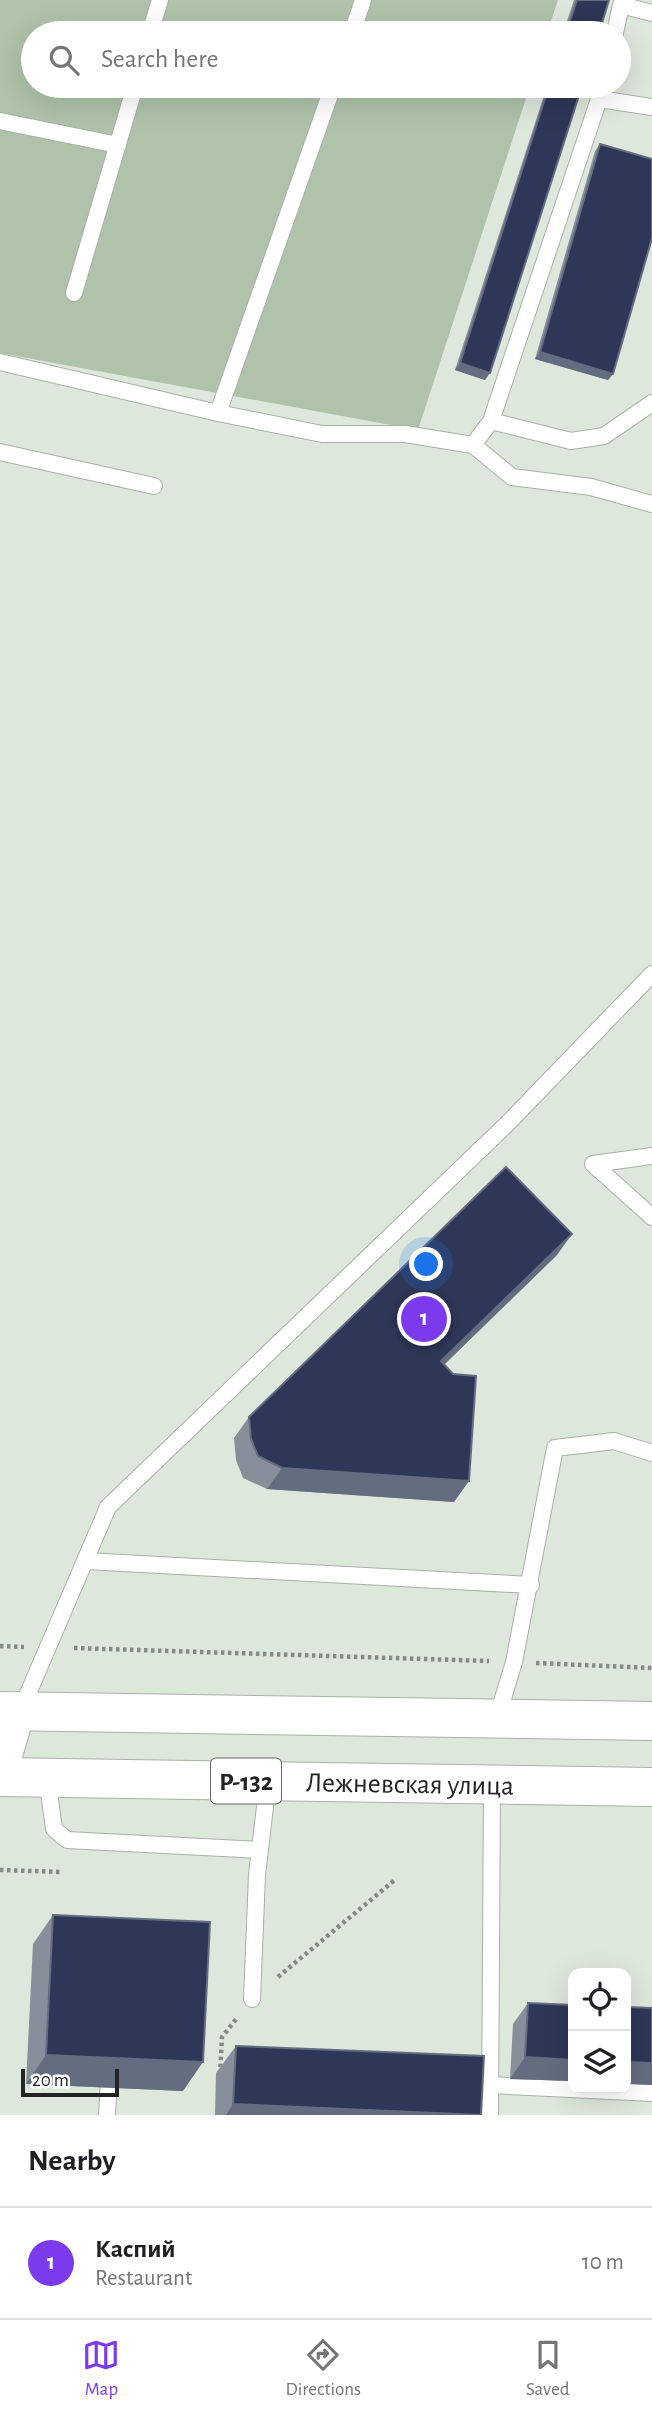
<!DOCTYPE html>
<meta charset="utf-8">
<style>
body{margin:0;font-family:"Alegreya Sans",sans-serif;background:#f2f2f2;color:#202124}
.controls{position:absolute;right:21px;bottom:21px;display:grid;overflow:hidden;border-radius:14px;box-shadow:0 7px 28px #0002}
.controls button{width:63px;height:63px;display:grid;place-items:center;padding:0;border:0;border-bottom:2px solid #e0e0e0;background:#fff;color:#202124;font:35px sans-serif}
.scale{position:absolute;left:21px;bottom:18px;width:98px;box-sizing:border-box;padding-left:7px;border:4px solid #212520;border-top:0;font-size:19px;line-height:24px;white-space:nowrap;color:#212520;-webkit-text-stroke:5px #fff;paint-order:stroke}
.you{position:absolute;left:427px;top:1265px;width:24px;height:24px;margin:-18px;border:5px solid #fff;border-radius:50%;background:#1a73e8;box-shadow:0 0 0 10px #1a73e833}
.badge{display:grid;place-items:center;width:46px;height:46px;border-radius:50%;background:#7c3aed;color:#fff;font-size:23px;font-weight:700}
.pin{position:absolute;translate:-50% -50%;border:4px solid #fff;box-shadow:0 2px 7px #0006}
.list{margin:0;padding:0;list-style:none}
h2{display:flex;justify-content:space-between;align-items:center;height:91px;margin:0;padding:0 28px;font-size:30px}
h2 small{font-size:23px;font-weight:400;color:#757577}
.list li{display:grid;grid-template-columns:46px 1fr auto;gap:21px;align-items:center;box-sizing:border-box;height:112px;padding:0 28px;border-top:2px solid #e0e0e0}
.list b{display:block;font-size:26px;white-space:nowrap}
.list p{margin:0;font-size:23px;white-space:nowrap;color:#757577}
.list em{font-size:23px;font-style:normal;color:#757577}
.icon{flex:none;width:38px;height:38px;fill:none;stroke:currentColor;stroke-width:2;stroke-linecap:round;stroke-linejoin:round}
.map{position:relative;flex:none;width:652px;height:2115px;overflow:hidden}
.search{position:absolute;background:#fff;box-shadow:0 7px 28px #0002;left:21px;right:21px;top:21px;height:77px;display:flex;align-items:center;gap:18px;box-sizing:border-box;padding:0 24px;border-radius:38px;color:#757577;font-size:26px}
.sheet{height:203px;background:#fff}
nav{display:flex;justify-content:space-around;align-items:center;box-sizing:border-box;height:98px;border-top:2px solid #e0e0e0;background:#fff;font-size:19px;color:#757577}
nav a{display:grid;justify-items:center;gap:4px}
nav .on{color:#7c3aed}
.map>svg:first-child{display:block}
</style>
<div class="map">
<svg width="652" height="2115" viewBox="0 0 652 2115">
<rect width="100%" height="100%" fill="#dee7dc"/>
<path fill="#aec3a9" d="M0,0H558L547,33H33V86H530L418,430L0,353Z"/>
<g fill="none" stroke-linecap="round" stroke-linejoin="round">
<g stroke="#a8b1a6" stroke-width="18">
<path id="lane" d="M150,33L160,0
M352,33L363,0
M615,33L621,5L652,13
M602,86L599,99L652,107
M0,121L118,145
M74,293L135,86
M0,362L218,413L322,434H405L473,445L512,477L591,487L652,504
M218,413L333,86
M491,421L571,441L604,436L652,403
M473,445L491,421L599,99
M0,452L154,486
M652,1156L593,1164L652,1217
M86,1561L531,1585
M21,1710L108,1507L508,1123L652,974
M497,1718L514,1662L555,1448L614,1441L652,1453
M47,1778L54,1829L67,1840L260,1850
M252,1999L257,1875L268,1781
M490,2085L652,2093
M107,2115L109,2079
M490,2115L492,1785"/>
</g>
<g stroke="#a8b1a6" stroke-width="32">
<path id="street" d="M0,1778L20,1712"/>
</g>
<g stroke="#a8b1a6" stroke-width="40">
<path id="highway" d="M0,1711L652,1721
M0,1777L652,1787"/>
</g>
<path stroke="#858b83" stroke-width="4.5" stroke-dasharray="3.5 3.5" stroke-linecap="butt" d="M0,1646L24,1647
M74,1648L489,1661
M536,1663L652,1668
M0,1870L63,1872
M278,1977L396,1879
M220,2074L222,2037L237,2018"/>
<use href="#lane" stroke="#fff" stroke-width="16"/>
<use href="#street" stroke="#fff" stroke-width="30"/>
<use href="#highway" stroke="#fff" stroke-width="38"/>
</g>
<path fill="#868f9a" d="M574,0H609L599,33H563Z
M547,86H582L485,380L455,370Z
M600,144L613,374L608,380L535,359L595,151Z
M557,1255L444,1365L454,1502L267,1489L243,1478L236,1460L234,1438L249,1417Z
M53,1915L183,2091L26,2084L33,1944Z
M528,2003L573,2005V2081L510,2079L513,2024Z
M236,2046L481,2115H215L216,2073Z"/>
<path fill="#646c80" d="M540,352L613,374L608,380L535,359Z
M460,363L490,373L485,380L455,370Z
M572,1234L557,1255L426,1382L441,1361Z
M282,1468L469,1481L454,1502L267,1489Z
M46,2055L203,2062L183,2091L26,2084Z
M525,2057L573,2060V2081L510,2079Z
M626,2062L652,2063V2085L626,2084Z
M233,2104L481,2115H226Z"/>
<path fill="#2f3758" stroke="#646c80" stroke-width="2" d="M577,0H609L599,33H566Z
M549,86H582L490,373L460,363Z
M600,144L652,159V238L613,374L540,352Z
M506,1167L572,1234L441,1361L453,1374L476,1376L469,1481L282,1468L258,1456L251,1439L249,1417Z
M53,1915L210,1922L203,2062L46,2055Z
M528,2003L573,2005V2060L525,2057Z
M626,2007L652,2008V2063L626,2062Z
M236,2046L484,2056L481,2115L233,2104Z"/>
<g text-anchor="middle" stroke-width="7" stroke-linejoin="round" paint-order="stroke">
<rect fill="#fff" stroke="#646663" stroke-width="2" x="211" y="1758.5" width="70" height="45" rx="5"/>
<g font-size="26" font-weight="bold" fill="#212520">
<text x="246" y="1790">Р-132</text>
</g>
<g font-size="28" fill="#212520" stroke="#fff">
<text transform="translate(410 1783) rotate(1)" y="10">Лежневская улица</text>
</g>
</g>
</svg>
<div class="controls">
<button><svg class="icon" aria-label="locate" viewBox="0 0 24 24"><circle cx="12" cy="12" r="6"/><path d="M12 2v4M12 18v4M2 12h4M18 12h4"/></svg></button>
<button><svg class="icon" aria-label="layers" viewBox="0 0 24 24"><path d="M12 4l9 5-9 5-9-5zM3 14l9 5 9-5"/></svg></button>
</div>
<div class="scale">20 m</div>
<div class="you"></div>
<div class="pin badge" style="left:424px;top:1319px">1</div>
<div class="search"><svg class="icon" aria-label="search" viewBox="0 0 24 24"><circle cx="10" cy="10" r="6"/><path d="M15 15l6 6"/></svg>Search here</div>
</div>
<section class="sheet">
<h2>Nearby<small></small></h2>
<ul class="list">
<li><span class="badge">1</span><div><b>Каспий</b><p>Restaurant</p></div><em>10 m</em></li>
</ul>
</section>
<nav>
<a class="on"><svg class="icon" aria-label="map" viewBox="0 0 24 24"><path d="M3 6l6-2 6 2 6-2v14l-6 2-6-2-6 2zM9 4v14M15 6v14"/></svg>Map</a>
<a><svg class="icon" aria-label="directions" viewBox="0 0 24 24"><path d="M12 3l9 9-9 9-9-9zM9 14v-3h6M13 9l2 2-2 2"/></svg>Directions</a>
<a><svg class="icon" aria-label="saved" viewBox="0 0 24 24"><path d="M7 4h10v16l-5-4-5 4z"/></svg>Saved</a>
</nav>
